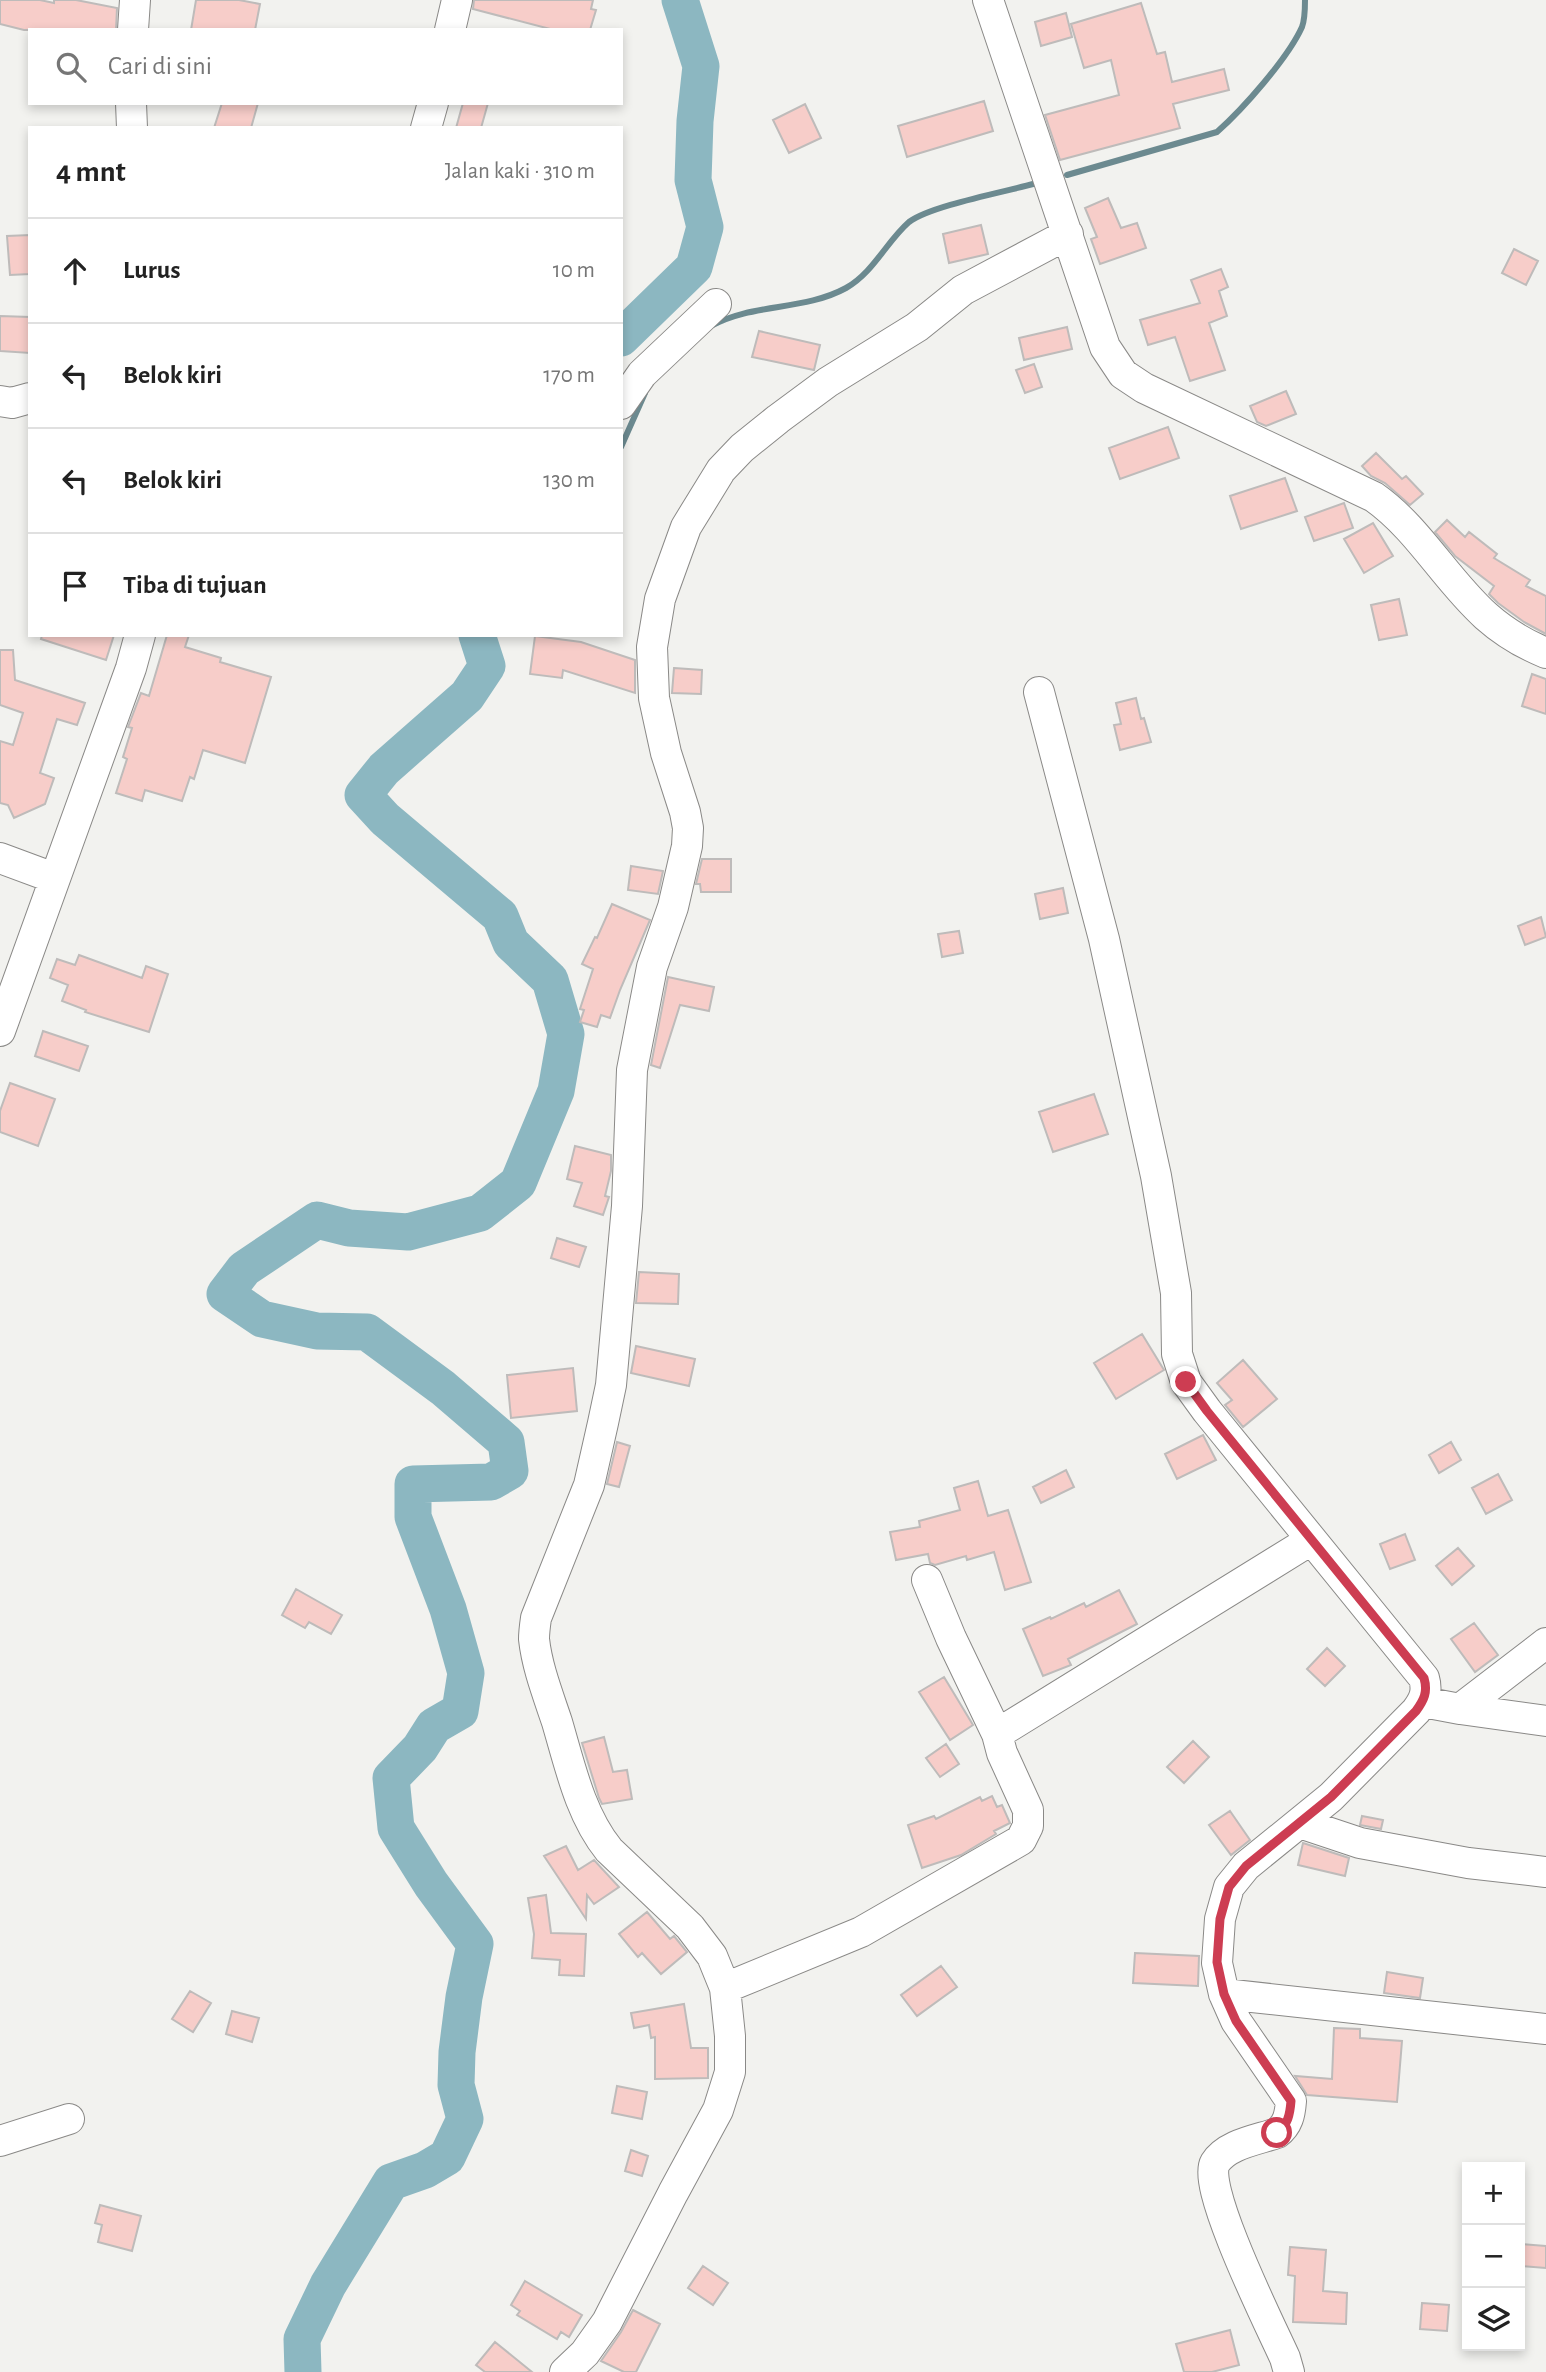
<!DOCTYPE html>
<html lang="id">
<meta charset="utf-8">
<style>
body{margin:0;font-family:"Alegreya Sans",sans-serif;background:#f6f6f6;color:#222}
.controls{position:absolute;right:21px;bottom:21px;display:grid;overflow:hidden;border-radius:0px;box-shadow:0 4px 10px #0003}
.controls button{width:63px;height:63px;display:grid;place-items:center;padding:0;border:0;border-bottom:2px solid #e0e0e0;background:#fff;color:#222;font:35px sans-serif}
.stop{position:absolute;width:21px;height:21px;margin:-16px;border:5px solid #cd3d52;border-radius:50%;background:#fff}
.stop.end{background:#cd3d52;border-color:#fff;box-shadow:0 2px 7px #0008}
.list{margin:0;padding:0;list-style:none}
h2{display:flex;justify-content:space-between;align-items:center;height:91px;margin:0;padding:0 28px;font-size:30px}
h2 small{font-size:23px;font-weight:400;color:#767676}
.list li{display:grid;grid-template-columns:46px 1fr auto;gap:21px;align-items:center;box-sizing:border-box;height:105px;padding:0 28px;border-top:2px solid #e0e0e0}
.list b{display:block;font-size:26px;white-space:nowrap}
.list em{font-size:23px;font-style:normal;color:#767676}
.icon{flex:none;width:38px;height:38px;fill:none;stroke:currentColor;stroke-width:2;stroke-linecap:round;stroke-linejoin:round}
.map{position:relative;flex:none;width:1546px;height:2372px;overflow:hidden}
.search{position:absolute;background:#fff;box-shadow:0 4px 10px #0003;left:28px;top:28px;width:595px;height:77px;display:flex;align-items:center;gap:18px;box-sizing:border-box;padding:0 24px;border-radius:0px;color:#767676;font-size:26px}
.panel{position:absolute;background:#fff;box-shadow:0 4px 10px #0003;left:28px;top:126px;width:595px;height:511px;border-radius:0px}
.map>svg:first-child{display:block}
</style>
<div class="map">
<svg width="1546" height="2372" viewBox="0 0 1546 2372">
<rect width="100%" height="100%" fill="#f2f2ef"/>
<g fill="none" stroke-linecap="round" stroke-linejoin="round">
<path stroke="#6c8a90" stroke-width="6" d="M1067,175L1217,132C1243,109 1288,58 1302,27C1305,19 1305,9 1305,0
M711,326C752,303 804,311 846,288C873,273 887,241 909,222C930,206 1004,192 1033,184
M621,447L645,393"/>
<path stroke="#8cb7c1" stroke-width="37" d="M621,338L694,267L705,227L693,180L695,121L701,66L680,0
M303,2372L302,2339L328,2285L391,2182L425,2170L447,2157L465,2119L456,2085L457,2052L464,1997L475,1944L431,1884L396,1828L391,1778L420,1748L434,1726L460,1711L466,1673L448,1609L413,1517V1484L491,1482L510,1471L506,1442L443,1388L367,1332L317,1331L262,1319L225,1294L244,1269L317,1220L349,1228L408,1232L480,1213L518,1183L556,1091L566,1034L550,980L511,943L500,916L385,819L363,795L384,769L467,696L487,666L477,635"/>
</g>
<path fill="#f7cdc9" stroke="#bebbba" stroke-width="2" d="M0,0H40L54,3V0H76L117,8L116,30H24L0,24Z
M196,0H239L260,4L255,30H191Z
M474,0H593L591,9L596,10L590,30H554L473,9Z
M1141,3L1157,54L1165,52L1172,82L1224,69L1229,90L1173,104L1180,128L1060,160L1045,115L1119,95L1111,60L1084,68L1071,24Z
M1066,13L1072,37L1041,46L1035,22Z
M984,101L993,131L907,157L898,126Z
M222,103H258L251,128H214Z
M463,103H488L481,128H456Z
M805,104L821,138L789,153L773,120Z
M1108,198L1121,228L1137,223L1146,248L1100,264L1091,239L1097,237L1085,208Z
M981,225L988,254L949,263L943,234Z
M30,235V274L10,275L7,236Z
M1514,249L1538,261L1526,285L1502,273Z
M1221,269L1228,287L1219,291L1227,316L1209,323L1225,370L1190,381L1175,337L1148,345L1140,320L1200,303L1191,280Z
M0,316L30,317V353L0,351Z
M1067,327L1072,349L1024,360L1019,338Z
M759,331L820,345L814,370L752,357Z
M1034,364L1042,387L1025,393L1016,370Z
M1286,391L1296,414L1266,426L1257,422L1250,406Z
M1168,427L1179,458L1120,479L1109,448Z
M1376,453L1402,479L1406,476L1423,494L1410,505L1385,483L1371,476L1362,466Z
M1285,478L1297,511L1241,529L1230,496Z
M1344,503L1353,528L1314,541L1305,517Z
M1447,520L1465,537L1469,532L1497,554L1494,558L1530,580L1526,586L1546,596V634L1524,622L1498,603L1489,594L1494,586L1455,556L1435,532Z
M1373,523L1393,556L1364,573L1344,539Z
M1399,599L1407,635L1379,640L1371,605Z
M42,635H114L106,660L41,639Z
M167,635H189L185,647L221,658L220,662L271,677L245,763L203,750L194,779L190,777L182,801L145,790L142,801L116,793L127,759L123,757L132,728L128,727L141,693L149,696Z
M535,636L581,642L635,660V693L563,670L562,678L530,674Z
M0,650H13L15,680L85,703L77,725L57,719L40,773L54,778L45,804L14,818L8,805L0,803V741L13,745L23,713L0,705Z
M674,668L702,670L701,694L672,693Z
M1532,674L1546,679V714L1522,706Z
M1136,698L1141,719L1144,718L1151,742L1120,750L1114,725L1121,724L1116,703Z
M702,859H731V892H701L700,884H696Z
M631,866L663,871L658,894L628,890Z
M1063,888L1068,913L1040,919L1035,894Z
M612,904L650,920L620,990L610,1018L601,1015L597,1027L580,1022L584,1010L580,1009L593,969L582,964L595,937L597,938Z
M1541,917L1546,937L1525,945L1518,926Z
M959,931L963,953L942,957L938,934Z
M79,955L142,978L146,966L168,974L149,1032L85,1012L86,1010L62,1001L68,985L50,978L57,959L75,965Z
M668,977L714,987L709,1011L680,1005L660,1068L651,1065Z
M43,1031L88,1046L79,1071L35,1056Z
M10,1083L55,1099L38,1146L0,1132V1111Z
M1094,1094L1108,1134L1053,1152L1039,1112Z
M575,1146L611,1155V1171L605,1196L609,1197L603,1215L574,1206L582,1183L567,1179Z
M557,1238L586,1247L579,1267L551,1258Z
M639,1272L679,1274L678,1304L636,1303Z
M1142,1334L1164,1370L1116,1399L1094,1363Z
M636,1346L695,1359L689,1386L631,1373Z
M1243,1360L1277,1399L1243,1427L1225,1405L1232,1400L1217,1383Z
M573,1368L577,1411L511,1418L507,1375Z
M1203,1435L1216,1460L1177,1479L1165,1454Z
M617,1442L630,1446L619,1487L607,1484Z
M1451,1442L1461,1460L1439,1473L1429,1455Z
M1066,1470L1074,1487L1041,1503L1033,1487Z
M1498,1474L1512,1500L1486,1514L1472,1488Z
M978,1481L988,1516L1008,1510L1031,1582L1005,1590L994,1552L967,1560L966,1556L935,1565L930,1563L928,1554L896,1560L890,1532L920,1527L919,1521L960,1510L954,1488Z
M1405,1534L1415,1560L1390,1569L1380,1544Z
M1458,1548L1474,1566L1452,1585L1436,1566Z
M296,1589L342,1615L331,1634L309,1622L305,1628L282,1615Z
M1119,1590L1137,1624L1068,1659L1071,1665L1043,1676L1023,1629L1050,1617L1051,1619L1084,1603L1086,1607Z
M1474,1623L1498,1655L1475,1672L1451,1639Z
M1327,1648L1345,1666L1325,1686L1307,1669Z
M944,1677L973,1725L950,1740L919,1692Z
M604,1737L613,1772L627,1770L632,1799L602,1804L599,1798L582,1743Z
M1193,1741L1209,1757L1184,1783L1167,1767Z
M946,1744L959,1764L940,1777L926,1758Z
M992,1796L997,1807L1002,1805L1010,1823L994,1831L996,1834L961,1855L922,1868L908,1825L934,1816L936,1819L980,1797L982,1801Z
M1230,1811L1250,1840L1231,1855L1209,1825Z
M1362,1816L1383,1820L1381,1829L1360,1825Z
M1303,1843L1349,1858L1345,1876L1298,1865Z
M566,1846L578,1870L594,1860L619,1887L594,1904L587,1895L586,1919L544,1856Z
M546,1895L551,1933L586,1934L584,1976L559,1975L560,1960L532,1958L534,1934L528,1898Z
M647,1912L670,1939L674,1936L687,1952L661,1974L642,1953L638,1957L619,1934Z
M1135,1953L1199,1956L1198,1986L1133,1983Z
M941,1966L957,1987L917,2016L901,1995Z
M1387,1972L1423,1978L1420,1998L1384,1993Z
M190,1991L211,2003L193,2032L172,2019Z
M684,2004L691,2048H708V2078L655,2079V2037L651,2038L649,2025L634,2028L631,2013Z
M232,2011L259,2018L252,2042L226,2034Z
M1334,2028L1360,2029V2038L1402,2041L1397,2102L1307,2095L1295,2076L1332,2079Z
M617,2086L647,2092L642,2119L612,2113Z
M631,2150L648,2156L642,2176L625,2171Z
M100,2205L141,2216L132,2251L98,2242L102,2225L95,2223Z
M1520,2244L1546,2246V2268L1520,2266Z
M1290,2247L1326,2250L1323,2291L1347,2293L1346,2324L1293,2322L1295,2276L1288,2275Z
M703,2266L728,2283L713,2305L688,2288Z
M525,2281L582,2315L569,2337L561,2332L557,2339L517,2315L520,2311L511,2305Z
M1422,2303L1449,2305L1447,2331L1420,2329Z
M633,2310L660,2324L636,2372H624L601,2361L621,2332Z
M1230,2330L1239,2365L1212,2372H1184L1176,2344Z
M495,2342L532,2372H485L476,2365Z"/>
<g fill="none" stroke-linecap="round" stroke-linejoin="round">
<g stroke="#8a8987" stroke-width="32">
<path id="minor" d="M988,0L1105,347L1123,374L1144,388L1374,497C1419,529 1445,579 1486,616C1504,632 1524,644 1546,653
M133,30L135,0
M450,30L457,0
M131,103L132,128
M426,128L433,103
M0,401L12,403L30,398
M621,404L642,374L716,304
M1039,692L1104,939L1156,1176L1176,1293L1177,1354L1186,1382L1207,1411L1424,1678C1428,1692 1424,1700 1416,1711L1331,1797L1246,1866L1229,1887L1220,1919L1217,1963L1224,1994L1236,2021L1291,2101C1290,2114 1288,2125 1277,2133C1257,2140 1227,2144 1215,2163C1201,2187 1272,2329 1285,2358L1289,2372
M0,858L54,878
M0,1031L131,668L140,635
M927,1580L951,1638L997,1734
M1423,1702L1460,1709L1546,1643
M1460,1709L1546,1721
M1300,1823L1360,1843L1468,1863L1546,1872
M725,1988L861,1932L1021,1840L1028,1826V1810L1002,1753L997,1734L1311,1540
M1224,1994L1546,2029
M0,2141L69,2119
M565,2372L585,2353L607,2322L673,2193L718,2110L730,2072V2036L725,1988L712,1956L690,1927L609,1850C580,1814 570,1766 557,1722C548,1695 537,1667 534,1639C534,1632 535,1625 536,1618L589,1485L603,1423L611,1385L627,1206L632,1070L652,967L673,907L687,846L688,828L685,812L666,753L654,698L652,647L660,599L686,527L721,470L742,448L778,419L828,382L917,327L963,290L1068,234"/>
</g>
<use href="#minor" stroke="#fff" stroke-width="30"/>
</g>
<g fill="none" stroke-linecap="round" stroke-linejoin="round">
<path stroke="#cd3d52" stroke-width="9" d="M1186,1382L1207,1411L1424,1678C1428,1692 1424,1700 1416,1711L1331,1797L1246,1866L1229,1887L1220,1919L1217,1962L1224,1994L1236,2021L1291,2101C1290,2114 1288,2125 1277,2133"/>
</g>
</svg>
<div class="controls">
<button>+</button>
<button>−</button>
<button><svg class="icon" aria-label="layers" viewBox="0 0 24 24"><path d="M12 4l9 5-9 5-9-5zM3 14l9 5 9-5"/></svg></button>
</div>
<div class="stop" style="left:1277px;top:2133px"></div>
<div class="stop end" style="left:1186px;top:1382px"></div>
<div class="search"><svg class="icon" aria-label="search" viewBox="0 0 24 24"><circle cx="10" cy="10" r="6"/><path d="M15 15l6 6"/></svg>Cari di sini</div>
<section class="panel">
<h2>4 mnt<small>Jalan kaki · 310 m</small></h2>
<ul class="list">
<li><svg class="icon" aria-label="ahead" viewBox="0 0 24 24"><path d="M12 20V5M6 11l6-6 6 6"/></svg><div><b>Lurus</b></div><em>10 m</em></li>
<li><svg class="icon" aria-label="left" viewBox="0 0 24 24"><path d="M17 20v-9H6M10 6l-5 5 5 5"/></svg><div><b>Belok kiri</b></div><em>170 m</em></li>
<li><svg class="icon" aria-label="left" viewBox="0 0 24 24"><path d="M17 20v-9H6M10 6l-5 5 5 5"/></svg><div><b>Belok kiri</b></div><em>130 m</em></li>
<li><svg class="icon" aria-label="arrive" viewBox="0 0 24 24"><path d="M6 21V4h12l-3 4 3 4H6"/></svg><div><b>Tiba di tujuan</b></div></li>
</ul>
</section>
</div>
